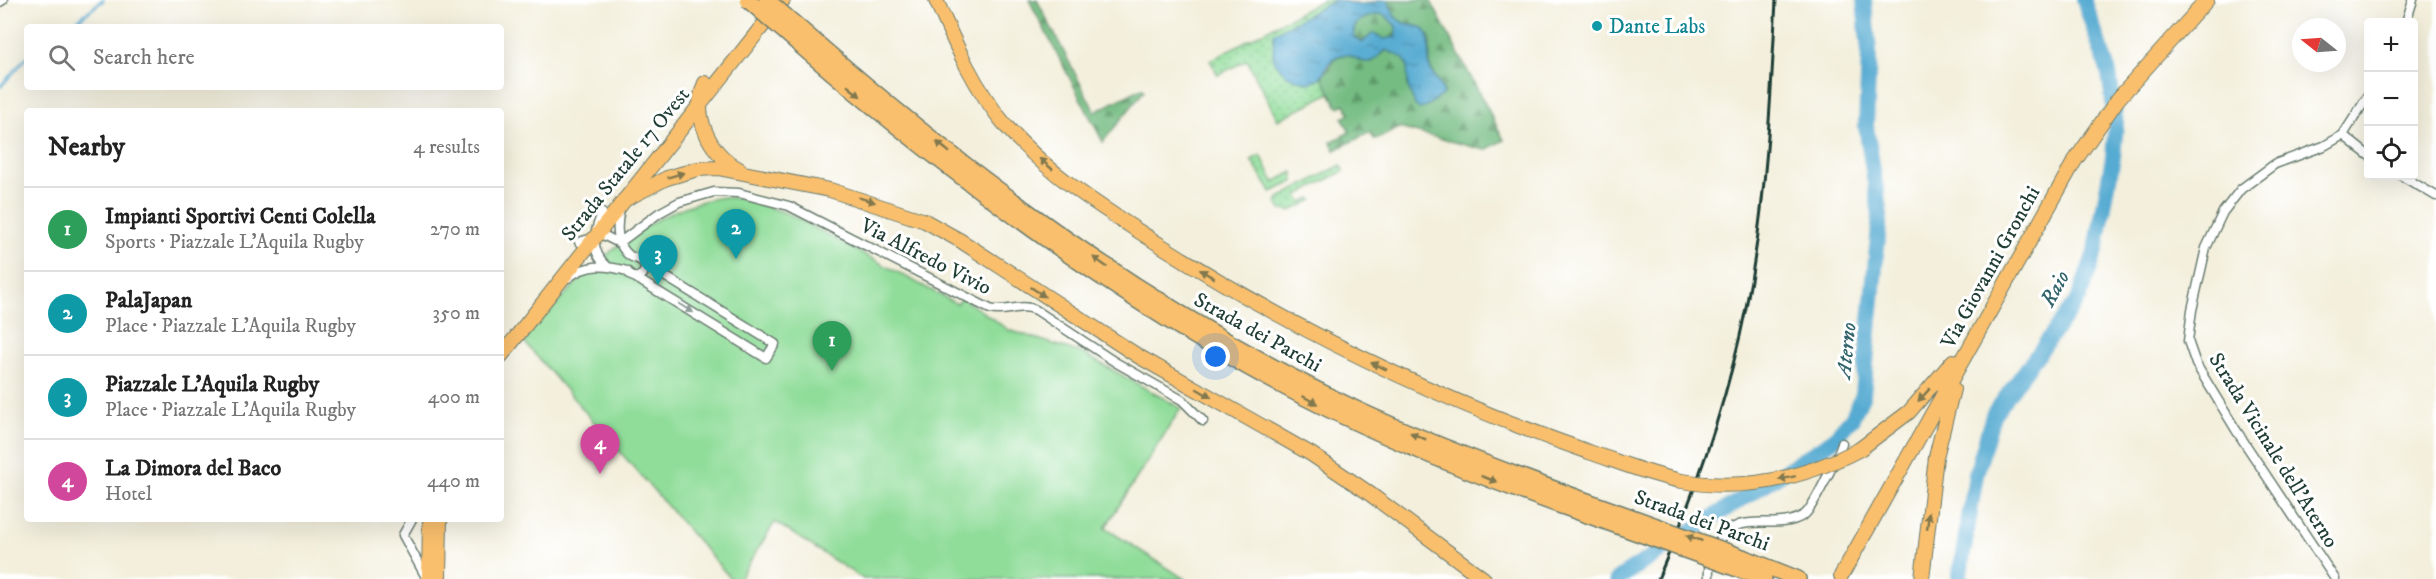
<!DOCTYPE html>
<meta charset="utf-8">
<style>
body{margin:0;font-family:"IM FELL DW Pica",serif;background:#f6f6f6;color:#222}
.controls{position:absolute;right:18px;top:18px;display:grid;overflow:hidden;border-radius:6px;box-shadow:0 6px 24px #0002}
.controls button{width:54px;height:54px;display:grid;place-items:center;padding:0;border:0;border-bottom:2px solid #e0e0e0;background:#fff;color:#222;font:30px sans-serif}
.compass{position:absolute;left:2292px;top:18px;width:54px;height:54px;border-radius:50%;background:#fff;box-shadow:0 6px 24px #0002;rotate:287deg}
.you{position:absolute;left:1216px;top:357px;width:21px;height:21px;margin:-15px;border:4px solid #fff;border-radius:50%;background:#1a73e8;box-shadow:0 0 0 9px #1a73e833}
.badge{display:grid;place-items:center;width:39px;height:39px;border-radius:50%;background:#b5179e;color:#fff;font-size:20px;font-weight:700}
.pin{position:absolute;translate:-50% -50px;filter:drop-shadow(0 2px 3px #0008)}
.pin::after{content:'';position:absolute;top:32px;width:21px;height:18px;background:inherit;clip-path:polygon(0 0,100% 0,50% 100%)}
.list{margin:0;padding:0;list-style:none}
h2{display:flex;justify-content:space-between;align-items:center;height:78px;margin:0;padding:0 24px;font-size:26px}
h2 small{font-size:20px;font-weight:400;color:#767676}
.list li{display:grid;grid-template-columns:39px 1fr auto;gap:18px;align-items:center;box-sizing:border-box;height:84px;padding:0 24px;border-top:2px solid #e0e0e0}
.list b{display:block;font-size:22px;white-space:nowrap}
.list p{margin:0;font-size:20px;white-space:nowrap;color:#767676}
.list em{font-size:20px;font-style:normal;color:#767676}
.icon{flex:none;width:33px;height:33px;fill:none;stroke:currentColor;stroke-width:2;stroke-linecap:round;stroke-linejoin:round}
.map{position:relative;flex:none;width:2436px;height:579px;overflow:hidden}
.search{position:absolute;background:#fff;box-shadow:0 6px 24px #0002;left:24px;top:24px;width:480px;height:66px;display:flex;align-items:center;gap:15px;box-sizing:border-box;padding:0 21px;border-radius:6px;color:#767676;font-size:22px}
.panel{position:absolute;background:#fff;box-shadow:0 6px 24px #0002;left:24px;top:108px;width:480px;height:414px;border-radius:6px}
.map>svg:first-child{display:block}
</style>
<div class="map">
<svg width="2436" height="579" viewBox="0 0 2436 579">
<defs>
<pattern id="green-dots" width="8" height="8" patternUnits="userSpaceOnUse" patternTransform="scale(1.5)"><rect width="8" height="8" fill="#90dd9a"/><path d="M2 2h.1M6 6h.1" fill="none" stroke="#75b47e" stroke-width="1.8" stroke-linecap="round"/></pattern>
<pattern id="forest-firs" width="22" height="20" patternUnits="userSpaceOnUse" patternTransform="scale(1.5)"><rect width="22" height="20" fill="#74bc82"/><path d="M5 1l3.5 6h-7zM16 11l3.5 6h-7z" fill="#5f9a6b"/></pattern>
<pattern id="water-ripples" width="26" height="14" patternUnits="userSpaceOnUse" patternTransform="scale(1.5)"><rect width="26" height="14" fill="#56abd2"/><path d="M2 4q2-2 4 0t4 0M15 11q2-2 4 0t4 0" fill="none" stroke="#478cab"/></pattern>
</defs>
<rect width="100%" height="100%" fill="#fff"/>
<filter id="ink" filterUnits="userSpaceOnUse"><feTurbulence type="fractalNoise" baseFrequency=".0167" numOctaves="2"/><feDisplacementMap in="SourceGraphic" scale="12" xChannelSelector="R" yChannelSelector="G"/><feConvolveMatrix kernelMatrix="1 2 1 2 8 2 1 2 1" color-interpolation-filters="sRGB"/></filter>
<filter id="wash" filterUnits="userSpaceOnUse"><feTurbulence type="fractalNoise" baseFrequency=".008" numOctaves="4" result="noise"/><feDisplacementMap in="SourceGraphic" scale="24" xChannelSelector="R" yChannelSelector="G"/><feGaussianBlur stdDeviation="1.35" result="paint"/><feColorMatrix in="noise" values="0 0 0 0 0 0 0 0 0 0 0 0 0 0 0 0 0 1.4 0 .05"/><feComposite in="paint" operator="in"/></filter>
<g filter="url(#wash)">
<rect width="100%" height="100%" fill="#f3efdc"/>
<path fill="url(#green-dots)" stroke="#588d67" stroke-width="1.5" d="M1323,0H1335L1274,33L1322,77L1435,100L1430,37L1388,0H1430L1504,140L1485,150L1399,128L1375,140L1370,132L1335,150L1331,142L1350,132L1343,118L1350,114L1345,104L1338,107L1330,93L1278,120L1247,60L1218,75L1210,60Z
M1261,155L1274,182L1293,172L1294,182L1271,192L1251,160Z
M1341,165L1344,171L1298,195L1302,202L1311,198L1313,200L1291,211L1281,210L1277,202L1279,198Z"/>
<path fill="url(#forest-firs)" stroke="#4a7c5b" stroke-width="1.5" d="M1029,0H1037L1095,112L1142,88L1144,91L1103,142Z
M1388,0H1430L1504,140L1485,150L1399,128L1375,140L1370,132L1335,150L1331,142L1350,132L1343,118L1350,114L1345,104L1338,107L1322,77L1336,57L1346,54L1364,62H1372L1387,50L1404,58L1409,71L1408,87L1415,105L1424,108L1443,94L1444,91L1430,67V37L1413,25H1404L1396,20Z
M1379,14L1385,15L1397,27L1395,37L1384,39L1376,34L1363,42L1355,38C1349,21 1366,17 1379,14Z"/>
<path fill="#90dd9a" stroke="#588d67" stroke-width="1.5" d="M723,197L743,199L789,214L957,304L962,298L1009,330L1082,353L1181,408L1105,528L1185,579H863L775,522L739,579H731L525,343L528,338L526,336C579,279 641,208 723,197Z"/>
<path fill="url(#water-ripples)" stroke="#3a7483" stroke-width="1.5" fill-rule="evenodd" d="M1335,0C1344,0 1349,3 1356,4C1363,5 1378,0 1388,0C1397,26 1400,21 1424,28C1433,42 1427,53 1430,68C1433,78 1443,84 1443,94L1424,108L1419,109L1415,105L1408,87L1407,64L1403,58L1387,50C1379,53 1377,62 1367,62C1355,62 1350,49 1336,57C1322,65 1329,77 1309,83L1287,76L1273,60L1274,33ZM1379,14L1385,15L1397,27L1395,37L1384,39L1373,33L1363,42L1355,38C1349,21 1366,17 1379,14Z"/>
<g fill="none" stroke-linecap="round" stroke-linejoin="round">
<path stroke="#56abd2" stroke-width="3" d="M69,27L103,0
M0,87L27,57"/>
<path stroke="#56abd2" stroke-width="16" d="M1617,579L1832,441L1852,418L1863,394L1880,215L1866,126L1869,52L1864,0
M1959,579L1976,475L1993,415L2079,298L2096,250L2113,157L2116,124L2109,73L2084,0"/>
</g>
</g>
<g filter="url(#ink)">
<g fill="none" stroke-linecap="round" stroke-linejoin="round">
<g stroke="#697b6f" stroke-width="11">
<path id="minor" d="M0,2L3,0
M2406,22L2413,0
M2343,135L2368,155
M2402,176L2436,196
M620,210C616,225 616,246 630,256C637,260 642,258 646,267L643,274L636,278L631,276L627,271
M602,213C594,232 589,251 607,266
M579,242L603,235L619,243L659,213L679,202L714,192L739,193L789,206L990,309C1006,314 1019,302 1036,310L1115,362L1182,400L1203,421
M568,278C587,263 605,265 627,271
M636,278L766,358L775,344L645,264
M412,519L403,535L427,579
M1709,579C1708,567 1711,554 1717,544C1740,506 1773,534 1804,515C1812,510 1839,454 1842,443
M2335,579L2236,430L2196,364L2188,341L2192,310L2206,248L2223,212L2241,189L2275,164L2324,146L2343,135L2368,96"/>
</g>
<g stroke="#697b6f" stroke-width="16">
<path id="primary" d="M501,356L783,0
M429,579L430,519
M439,579L440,519"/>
</g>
<g stroke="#697b6f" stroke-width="16">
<path id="trunk" d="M936,0C955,44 975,89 1006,126C1047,174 1104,209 1157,243C1292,329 1437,399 1589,452
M705,83C691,115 709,153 739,169
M624,200L667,178L698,169L718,168L830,190L925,221L961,241L1138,356L1311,454L1366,491L1484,579
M1860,449L1909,412L1953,361
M1841,576L2074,162L2118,99L2207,0
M1922,579L1936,457L1953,389"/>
</g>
<g stroke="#697b6f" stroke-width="18">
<path id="motorway" d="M818,44C982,187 1161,316 1358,410C1434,445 1512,474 1590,502
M809,53C944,169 1087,276 1242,364C1352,426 1471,475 1590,516
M1748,559L1798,579
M1743,571L1764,579"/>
</g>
<use href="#minor" stroke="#fff" stroke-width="8"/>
<use href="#primary" stroke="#f9bf6d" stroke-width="14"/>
<use href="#trunk" stroke="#f9bf6d" stroke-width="14"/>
<use href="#motorway" stroke="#f9bf6d" stroke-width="15"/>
<path stroke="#1f3d34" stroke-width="3" d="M1658,579C1699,484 1734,383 1751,280C1767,188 1771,94 1776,0"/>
<g stroke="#697b6f" stroke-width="16" stroke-linecap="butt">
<path id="trunk-bridge" d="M1589,452C1619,462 1650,475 1682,481C1745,492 1805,478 1860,449"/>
</g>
<g stroke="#697b6f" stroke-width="18" stroke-linecap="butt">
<path id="motorway-bridge" d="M748,0L809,53
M767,0L818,44
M1590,502L1748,559
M1590,516L1743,571"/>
</g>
<use href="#trunk-bridge" stroke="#f9bf6d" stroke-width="14"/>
<use href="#motorway-bridge" stroke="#f9bf6d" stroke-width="15"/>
</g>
<defs><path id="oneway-solid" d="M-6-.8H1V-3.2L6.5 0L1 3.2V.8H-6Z" transform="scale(1.5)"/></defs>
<g fill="#81784e">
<use href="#oneway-solid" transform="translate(854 91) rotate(39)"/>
<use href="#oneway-solid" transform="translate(943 147) rotate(-141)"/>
<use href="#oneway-solid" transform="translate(1046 164) rotate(-140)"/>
<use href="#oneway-solid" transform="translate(676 175) rotate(-17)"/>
<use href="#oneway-solid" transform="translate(867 200) rotate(17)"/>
<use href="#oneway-solid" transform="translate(1100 262) rotate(-145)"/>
<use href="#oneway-solid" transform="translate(1207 274) rotate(-149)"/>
<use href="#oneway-solid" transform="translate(1038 292) rotate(34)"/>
<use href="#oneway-solid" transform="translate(1379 366) rotate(-155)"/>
<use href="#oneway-solid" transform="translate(1204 393) rotate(30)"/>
<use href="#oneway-solid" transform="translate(1924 395) rotate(133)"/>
<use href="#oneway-solid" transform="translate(1310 400) rotate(28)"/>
<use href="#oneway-solid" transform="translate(1418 436) rotate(-156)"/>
<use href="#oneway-solid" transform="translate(1787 478) rotate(168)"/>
<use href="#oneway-solid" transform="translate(1489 479) rotate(21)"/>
<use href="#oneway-solid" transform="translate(1928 521) rotate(-84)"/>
<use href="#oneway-solid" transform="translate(1694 538) rotate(-160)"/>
</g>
<use fill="#8f9e9a" href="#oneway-solid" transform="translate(686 308) rotate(32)"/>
</g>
<circle fill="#0f9aa8" stroke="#fff" stroke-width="2" cx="1597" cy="26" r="6"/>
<g text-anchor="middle" stroke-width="6" stroke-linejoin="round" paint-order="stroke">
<g font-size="21" fill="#0d838f" stroke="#fff" text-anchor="start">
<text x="1609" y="33">Dante Labs</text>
</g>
<g font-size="21" fill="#1f3d34" stroke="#fff">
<text transform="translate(625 164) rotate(-51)" y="7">Strada Statale 17 Ovest</text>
<text transform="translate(926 256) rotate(27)" y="7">Via Alfredo Vivio</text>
<text transform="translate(1990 267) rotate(-61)" y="7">Via Giovanni Gronchi</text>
<text transform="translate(1258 332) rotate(29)" y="7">Strada dei Parchi</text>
<text transform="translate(2274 450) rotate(58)" y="7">Strada Vicinale dell'Aterno</text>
<text transform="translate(1702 520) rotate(20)" y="7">Strada dei Parchi</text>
</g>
<g font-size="22" font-style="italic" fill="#32646b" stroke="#fff">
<text transform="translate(2054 288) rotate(-61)" y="8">Raio</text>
<text transform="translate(1845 350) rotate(-84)" y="8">Aterno</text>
</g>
</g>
</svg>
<div class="controls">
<button>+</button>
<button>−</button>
<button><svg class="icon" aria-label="locate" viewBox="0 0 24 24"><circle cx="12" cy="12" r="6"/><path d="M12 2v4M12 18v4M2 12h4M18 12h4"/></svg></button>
</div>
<svg class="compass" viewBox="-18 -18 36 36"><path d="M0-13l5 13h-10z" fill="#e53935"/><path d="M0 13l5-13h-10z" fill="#767676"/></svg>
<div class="you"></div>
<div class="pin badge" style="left:832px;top:371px;background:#2e9e5b">1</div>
<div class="pin badge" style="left:736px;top:259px;background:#0f9aa8">2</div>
<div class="pin badge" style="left:658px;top:285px;background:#0f9aa8">3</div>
<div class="pin badge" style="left:600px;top:474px;background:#d1479c">4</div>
<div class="search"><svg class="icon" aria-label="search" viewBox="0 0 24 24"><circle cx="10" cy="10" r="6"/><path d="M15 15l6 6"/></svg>Search here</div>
<section class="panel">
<h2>Nearby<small>4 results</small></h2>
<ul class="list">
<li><span class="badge" style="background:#2e9e5b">1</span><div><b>Impianti Sportivi Centi Colella</b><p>Sports · Piazzale L'Aquila Rugby</p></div><em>270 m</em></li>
<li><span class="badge" style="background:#0f9aa8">2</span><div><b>PalaJapan</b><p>Place · Piazzale L'Aquila Rugby</p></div><em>350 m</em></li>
<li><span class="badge" style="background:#0f9aa8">3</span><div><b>Piazzale L'Aquila Rugby</b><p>Place · Piazzale L'Aquila Rugby</p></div><em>400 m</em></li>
<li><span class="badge" style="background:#d1479c">4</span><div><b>La Dimora del Baco</b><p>Hotel</p></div><em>440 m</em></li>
</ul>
</section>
</div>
